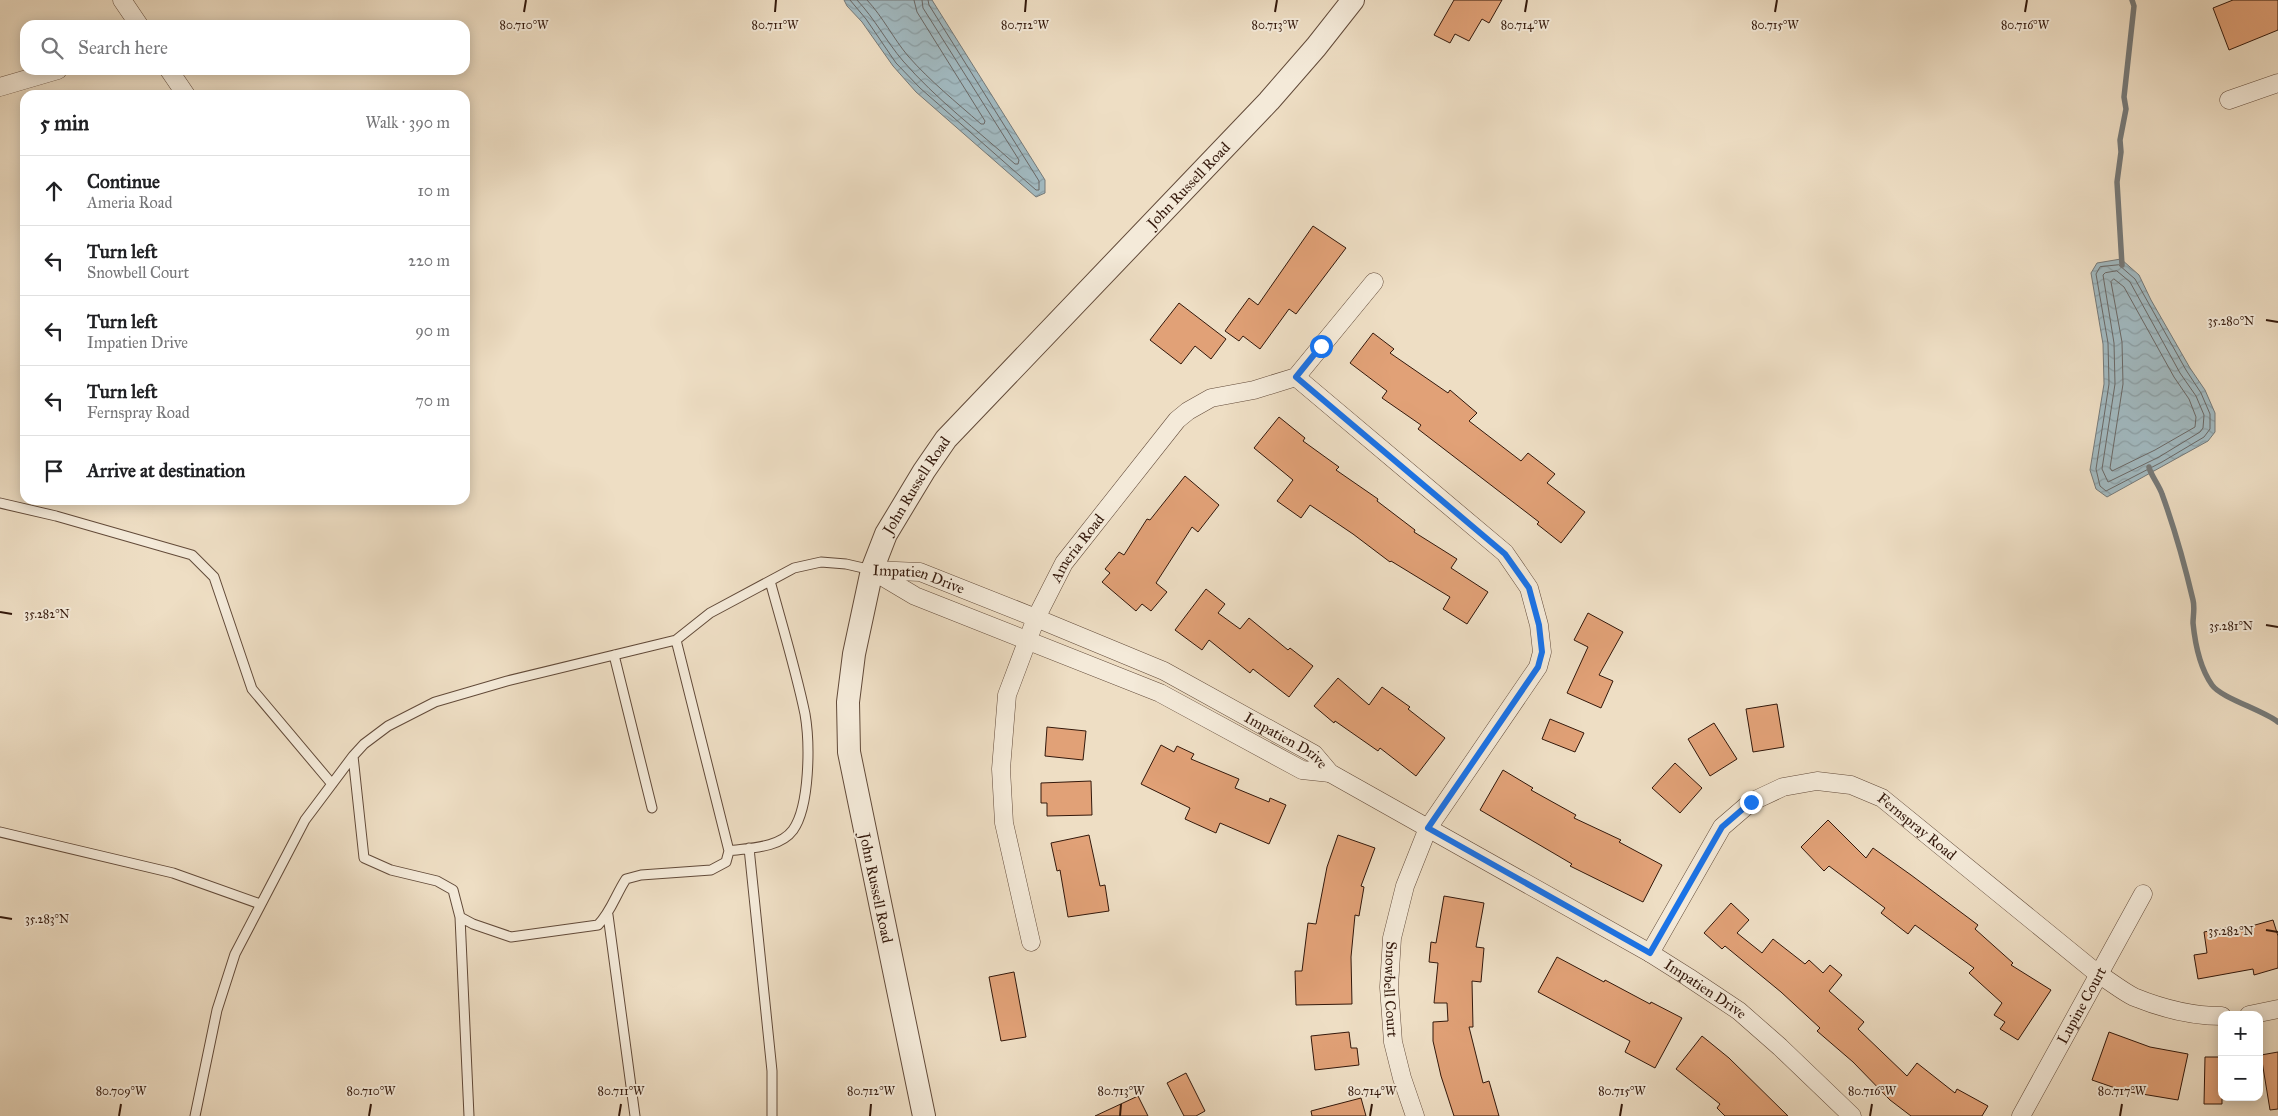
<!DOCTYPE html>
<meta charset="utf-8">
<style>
body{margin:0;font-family:"IM FELL Great Primer",serif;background:#f6f6f6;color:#202124}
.controls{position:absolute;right:15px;bottom:15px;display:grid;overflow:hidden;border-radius:10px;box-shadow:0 2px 12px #0003}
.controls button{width:45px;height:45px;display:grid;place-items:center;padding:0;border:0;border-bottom:1px solid #e0e0e0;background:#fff;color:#202124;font:25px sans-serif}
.stop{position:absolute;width:15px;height:15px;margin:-11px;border:4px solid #1a73e8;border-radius:50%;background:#fff}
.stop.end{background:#1a73e8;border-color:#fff;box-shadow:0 1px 5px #0008}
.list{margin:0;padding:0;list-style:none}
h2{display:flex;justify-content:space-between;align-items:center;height:65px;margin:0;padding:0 20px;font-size:21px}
h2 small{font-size:16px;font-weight:400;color:#757577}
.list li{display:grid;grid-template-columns:32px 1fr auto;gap:15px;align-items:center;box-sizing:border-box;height:70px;padding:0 20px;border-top:1px solid #e0e0e0}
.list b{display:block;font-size:19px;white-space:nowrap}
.list p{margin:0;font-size:16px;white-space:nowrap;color:#757577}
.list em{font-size:16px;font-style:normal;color:#757577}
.icon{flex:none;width:28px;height:28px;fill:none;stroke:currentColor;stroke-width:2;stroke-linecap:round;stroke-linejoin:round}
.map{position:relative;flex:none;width:2278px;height:1116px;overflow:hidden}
.search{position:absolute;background:#fff;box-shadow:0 2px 12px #0003;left:20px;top:20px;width:450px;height:55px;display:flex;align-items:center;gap:12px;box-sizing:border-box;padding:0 18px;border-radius:15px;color:#757577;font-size:19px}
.panel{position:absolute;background:#fff;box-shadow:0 2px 12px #0003;left:20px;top:90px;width:450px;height:415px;border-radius:15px}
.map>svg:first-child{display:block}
</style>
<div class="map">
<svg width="2278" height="1116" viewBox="0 0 2278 1116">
<defs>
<pattern id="water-waves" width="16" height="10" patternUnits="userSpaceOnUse" patternTransform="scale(1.25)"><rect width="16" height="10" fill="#a1b9c0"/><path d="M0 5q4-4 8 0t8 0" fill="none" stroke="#8b9ea4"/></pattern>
</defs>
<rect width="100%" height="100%" fill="#eedec4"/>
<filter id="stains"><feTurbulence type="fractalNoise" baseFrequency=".004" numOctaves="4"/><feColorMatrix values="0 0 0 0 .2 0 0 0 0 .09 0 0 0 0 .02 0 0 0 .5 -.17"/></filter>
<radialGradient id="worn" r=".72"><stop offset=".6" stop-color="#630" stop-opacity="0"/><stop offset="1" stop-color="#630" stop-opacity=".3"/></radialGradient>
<path fill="url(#water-waves)" stroke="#757978" d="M844,0H932L1045,180V193L1036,197L916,92L893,66L862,22L847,6Z
M2121,259L2139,275L2151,300L2190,368L2205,390L2215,413V432L2208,441L2107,497L2096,489L2090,470L2104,384L2103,344L2091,273L2097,263Z"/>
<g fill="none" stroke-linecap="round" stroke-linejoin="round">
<path stroke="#6a6866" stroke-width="1" d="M850,0L866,19L896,63L920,88L1036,190H1039V181L929,5L928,0
M857,0C875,19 886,41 903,61C936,99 977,130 1015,164H1018L1019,160L923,8L922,0
M867,0C883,17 893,38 908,56C930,81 956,102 981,124H984L985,121L917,12L914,0
M2119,265L2135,279L2186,370L2201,393L2210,414V429L2204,437L2162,462L2106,491L2100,486L2096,469L2109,384L2108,343L2096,274L2100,267Z
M2117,271L2130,282L2180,373L2196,396L2204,415L2203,428L2200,432L2159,457L2108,482L2102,469L2115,384L2114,343L2103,275L2105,273Z
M2114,279L2124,287L2174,377L2189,399L2196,417L2195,427L2155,450L2112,471L2110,468L2123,384L2122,342L2111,282Z"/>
<path stroke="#757978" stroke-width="5.5" d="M2122,265L2117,182L2121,152L2120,140L2126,109L2124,97L2134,6L2132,0
M2149,467C2150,474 2159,485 2162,494C2174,527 2185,566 2193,600C2195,608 2193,616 2193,623C2195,643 2200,668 2212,685C2221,698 2263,710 2278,722"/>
</g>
<path fill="#e1a177" stroke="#33180b" d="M1454,0H1502L1489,23L1482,19L1469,41L1455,34L1450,43L1434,35Z
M2233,0H2278V30L2229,50L2213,8Z
M1313,226L1346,248L1296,314L1289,309L1260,349L1243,336L1239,341L1225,331L1249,298L1258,305Z
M1179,303L1226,339L1211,359L1195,346L1181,364L1150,340Z
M1373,333L1394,349L1390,353L1448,393L1450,390L1477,413L1469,421L1521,461L1528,453L1555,474L1547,483L1585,512L1561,543L1537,524L1539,522L1418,429L1421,425L1382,398L1387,391L1350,363Z
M1279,417L1305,438L1303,441L1339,467L1336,470L1378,499L1377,501L1415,530L1414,532L1457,559L1451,568L1488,592L1467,624L1443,609L1450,597L1391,561L1390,562L1353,534L1310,505L1301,518L1277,501L1293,480L1254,448Z
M1185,476L1219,505L1198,532L1192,527L1156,583L1167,592L1151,611L1142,604L1136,611L1102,582L1110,573L1105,569L1119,552L1124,555L1147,519L1150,520Z
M1206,589L1225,604L1218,613L1240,629L1249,618L1288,650L1290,648L1313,666L1289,697L1253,669L1250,673L1209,640L1202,650L1175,630Z
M1588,613L1623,632L1599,675L1613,681L1601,708L1567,693L1588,647L1574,640Z
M1338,678L1369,705L1382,687L1410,707L1408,709L1445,738L1416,776L1380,748L1378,751L1335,721L1334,723L1314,706Z
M1777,704L1784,747L1753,752L1746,709Z
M1550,719L1584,733L1575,752L1542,739Z
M1714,723L1737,759L1710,776L1688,739Z
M1047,727L1086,731L1083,760L1045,756Z
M1161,745L1174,752L1177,746L1194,754L1191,759L1239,779L1235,788L1269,802L1270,798L1286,805L1269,844L1220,823L1216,833L1185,819L1190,808L1141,784Z
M1675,763L1702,788L1680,813L1652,788Z
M1503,770L1533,788L1531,790L1576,815L1574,818L1621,840L1619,842L1662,865L1643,902L1570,866L1572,864L1480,810Z
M1091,781L1092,815L1047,816V803H1041V783Z
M1828,820L1866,858L1873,848L1911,875L1978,925L1975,929L2013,963L2011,965L2051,990L2018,1040L2000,1029L2005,1022L1994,1015L2002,1003L1969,973L1974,968L1915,925L1908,934L1881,913L1885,908L1829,866L1824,871L1801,847Z
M1089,835L1100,886L1105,885L1109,911L1068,917L1060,870L1057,871L1051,843Z
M1338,835L1375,848L1361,886L1364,887L1359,916L1355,915L1351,957L1352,1004L1296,1005L1295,971H1302L1308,923L1316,924L1327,867Z
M1444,896L1484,903L1476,947L1484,948L1481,982L1472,981L1473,1027H1469L1483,1083L1489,1081L1499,1116H1454L1441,1076L1433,1041V1022L1448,1021L1447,1003H1434L1438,963L1429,962L1431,942L1436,943Z
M1731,903L1749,920L1737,933L1762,953L1773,939L1805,964L1809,960L1823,973L1830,965L1842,975L1829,991L1864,1022L1858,1029L1907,1076L1917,1063L1955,1093L1957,1089L1988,1106L1982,1116H1911L1890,1100L1853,1062L1817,1031L1820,1028L1781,992L1725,946L1722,949L1704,933Z
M2273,920L2278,936V968L2254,975L2253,969L2198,979L2194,955L2207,953L2204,932L2229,927L2230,932Z
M1557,957L1604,982L1605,980L1650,1004L1651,1002L1682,1018L1655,1068L1625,1052L1630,1041L1538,992Z
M1014,972L1026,1037L1001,1041L989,977Z
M1349,1032L1351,1048H1357L1359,1065L1315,1070L1311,1036Z
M2109,1032L2150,1047L2188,1054L2178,1100L2124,1091L2092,1080Z
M1702,1036L1729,1058L1788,1116H1725L1717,1108L1720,1104L1676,1069Z
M2278,1052V1109L2270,1110L2261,1055Z
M2205,1057H2222V1104H2204Z
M1186,1073L1205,1111L1196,1116H1184L1167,1083Z
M1138,1096L1148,1116H1095Z
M1361,1098L1366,1116H1312L1311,1111Z"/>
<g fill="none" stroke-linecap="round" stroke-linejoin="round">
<g stroke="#624a39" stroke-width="11">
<path id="service" d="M0,503L56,516L192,555L214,577L252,689L332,784
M676,640L729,851C749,848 780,848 793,830C810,806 810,743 805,714C796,670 782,625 770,581
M614,655L652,808
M0,832L173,873L260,904
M749,848L772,1071V1116
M729,851L726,862L711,870L641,875L626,879C616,894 611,912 598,925L511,937L473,924L460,917L453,890L437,881L391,870L364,858L353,756L364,744L388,726L435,702L507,681L676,640L710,613L794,568L821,562L846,564L872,570
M608,915L635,1116
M460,917L469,1116
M195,1116L217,1010L235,954L305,820L353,756"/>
</g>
<g stroke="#624a39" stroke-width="19">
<g id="minor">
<path d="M122,0L139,25"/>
<path d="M169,70L186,95"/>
<path d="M0,87L58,70"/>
<path d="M2229,100L2278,83"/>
<path id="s1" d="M1296,377L1505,553L1529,588L1539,625L1542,652L1538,667L1428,828L1405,886L1392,938L1389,987L1393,1042L1402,1078L1415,1116"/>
<path id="s2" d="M872,570L920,572L1036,618L1164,671L1314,754L1330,773L1650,953L1688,977L1739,1011L1780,1047L1852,1116"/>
<path d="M873,571L915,596L1160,693L1302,770L1330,773"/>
<path id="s3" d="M1031,942L1004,823L1001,769L1007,695L1036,618L1064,563L1177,420L1188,411L1211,398L1254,390L1296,377L1374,282"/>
<path id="s4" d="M1650,953L1722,827L1751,802L1783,787L1817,781L1851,785L1882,798L2098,974C2110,981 2122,991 2134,997C2161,1008 2193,1016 2222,1016"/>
<path d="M2249,1015L2278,1009"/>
<path id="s5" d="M2021,1116L2143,894"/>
</g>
</g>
<g stroke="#624a39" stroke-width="24">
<g id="tertiary">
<path id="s6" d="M924,1116L849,752L848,702L854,654L872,570L886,534L924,471L946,439L1269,101L1316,47L1353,0"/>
</g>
</g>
<use href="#service" stroke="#f4ead9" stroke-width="9"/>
<use href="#minor" stroke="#f4ead9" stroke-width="18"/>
<use href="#tertiary" stroke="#f4ead9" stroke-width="22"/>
</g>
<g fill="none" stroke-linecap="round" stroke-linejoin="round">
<path stroke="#1a73e8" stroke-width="6" d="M1321,346L1296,377L1505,554L1529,588L1539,625L1542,652L1538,667L1428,828L1650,953L1722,827L1751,802"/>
</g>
<path fill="none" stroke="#33180b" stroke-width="2" d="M524,12L526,0M775,12L776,0M1025,12L1026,0M1275,12L1277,0M1525,12L1527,0M1775,12L1777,0M2025,12L2027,0M2266,320L2278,322M0,612L12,614M2266,625L2278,627M0,917L12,919M2266,930L2278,932M119,1116L121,1104M369,1116L371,1104M619,1116L621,1104M870,1116L871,1104M1120,1116L1121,1104M1370,1116L1372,1104M1620,1116L1622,1104M1870,1116L1872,1104M2120,1116L2122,1104"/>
<g text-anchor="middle" stroke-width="4" stroke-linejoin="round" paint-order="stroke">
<g font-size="15" fill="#33180b" stroke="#f4ead9">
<text dy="5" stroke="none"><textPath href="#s6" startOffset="1058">John Russell Road</textPath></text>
<text dy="5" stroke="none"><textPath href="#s6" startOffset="652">John Russell Road</textPath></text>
<text dy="5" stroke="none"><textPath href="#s3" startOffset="414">Ameria Road</textPath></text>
<text dy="5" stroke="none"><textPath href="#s2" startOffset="48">Impatien Drive</textPath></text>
<text dy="5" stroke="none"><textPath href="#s2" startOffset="452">Impatien Drive</textPath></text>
<text dy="5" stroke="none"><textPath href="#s4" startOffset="366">Fernspray Road</textPath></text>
<text transform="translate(876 888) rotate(78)" y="5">John Russell Road</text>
<text dy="5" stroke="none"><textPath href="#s1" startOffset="759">Snowbell Court</textPath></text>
<text dy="5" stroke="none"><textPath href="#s2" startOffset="941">Impatien Drive</textPath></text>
<text dy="5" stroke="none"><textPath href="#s5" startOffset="126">Lupine Court</textPath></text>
</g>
</g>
<g font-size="12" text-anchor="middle" fill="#33180b" stroke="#f4ead9" stroke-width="4" stroke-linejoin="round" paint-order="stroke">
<text x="524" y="29">80.710°W</text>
<text x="775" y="29">80.711°W</text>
<text x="1025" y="29">80.712°W</text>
<text x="1275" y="29">80.713°W</text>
<text x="1525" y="29">80.714°W</text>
<text x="1775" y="29">80.715°W</text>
<text x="2025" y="29">80.716°W</text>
<text x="2231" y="325">35.280°N</text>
<text x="47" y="618">35.282°N</text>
<text x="2231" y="630">35.281°N</text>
<text x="47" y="923">35.283°N</text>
<text x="2231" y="935">35.282°N</text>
<text x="121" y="1095">80.709°W</text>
<text x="371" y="1095">80.710°W</text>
<text x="621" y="1095">80.711°W</text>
<text x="871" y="1095">80.712°W</text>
<text x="1121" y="1095">80.713°W</text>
<text x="1372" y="1095">80.714°W</text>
<text x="1622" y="1095">80.715°W</text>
<text x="1872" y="1095">80.716°W</text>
<text x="2122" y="1095">80.717°W</text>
</g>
<rect width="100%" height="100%" filter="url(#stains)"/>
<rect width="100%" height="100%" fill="url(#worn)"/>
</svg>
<div class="controls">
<button>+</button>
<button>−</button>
</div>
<div class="stop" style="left:1321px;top:346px"></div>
<div class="stop end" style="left:1751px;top:802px"></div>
<div class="search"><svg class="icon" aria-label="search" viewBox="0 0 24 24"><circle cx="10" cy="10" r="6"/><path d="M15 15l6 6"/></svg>Search here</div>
<section class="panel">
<h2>5 min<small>Walk · 390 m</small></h2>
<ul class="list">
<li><svg class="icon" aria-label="ahead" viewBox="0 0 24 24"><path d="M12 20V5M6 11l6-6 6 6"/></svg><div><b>Continue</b><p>Ameria Road</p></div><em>10 m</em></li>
<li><svg class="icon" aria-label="left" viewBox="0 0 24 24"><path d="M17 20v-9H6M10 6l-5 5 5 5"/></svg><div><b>Turn left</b><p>Snowbell Court</p></div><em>220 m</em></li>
<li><svg class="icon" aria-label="left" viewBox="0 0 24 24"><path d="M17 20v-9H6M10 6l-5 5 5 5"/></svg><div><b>Turn left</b><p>Impatien Drive</p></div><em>90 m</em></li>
<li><svg class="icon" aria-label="left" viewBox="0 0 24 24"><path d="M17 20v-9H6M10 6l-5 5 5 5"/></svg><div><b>Turn left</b><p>Fernspray Road</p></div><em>70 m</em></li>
<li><svg class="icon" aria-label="arrive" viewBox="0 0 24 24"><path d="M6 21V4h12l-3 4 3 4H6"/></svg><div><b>Arrive at destination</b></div></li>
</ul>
</section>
</div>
